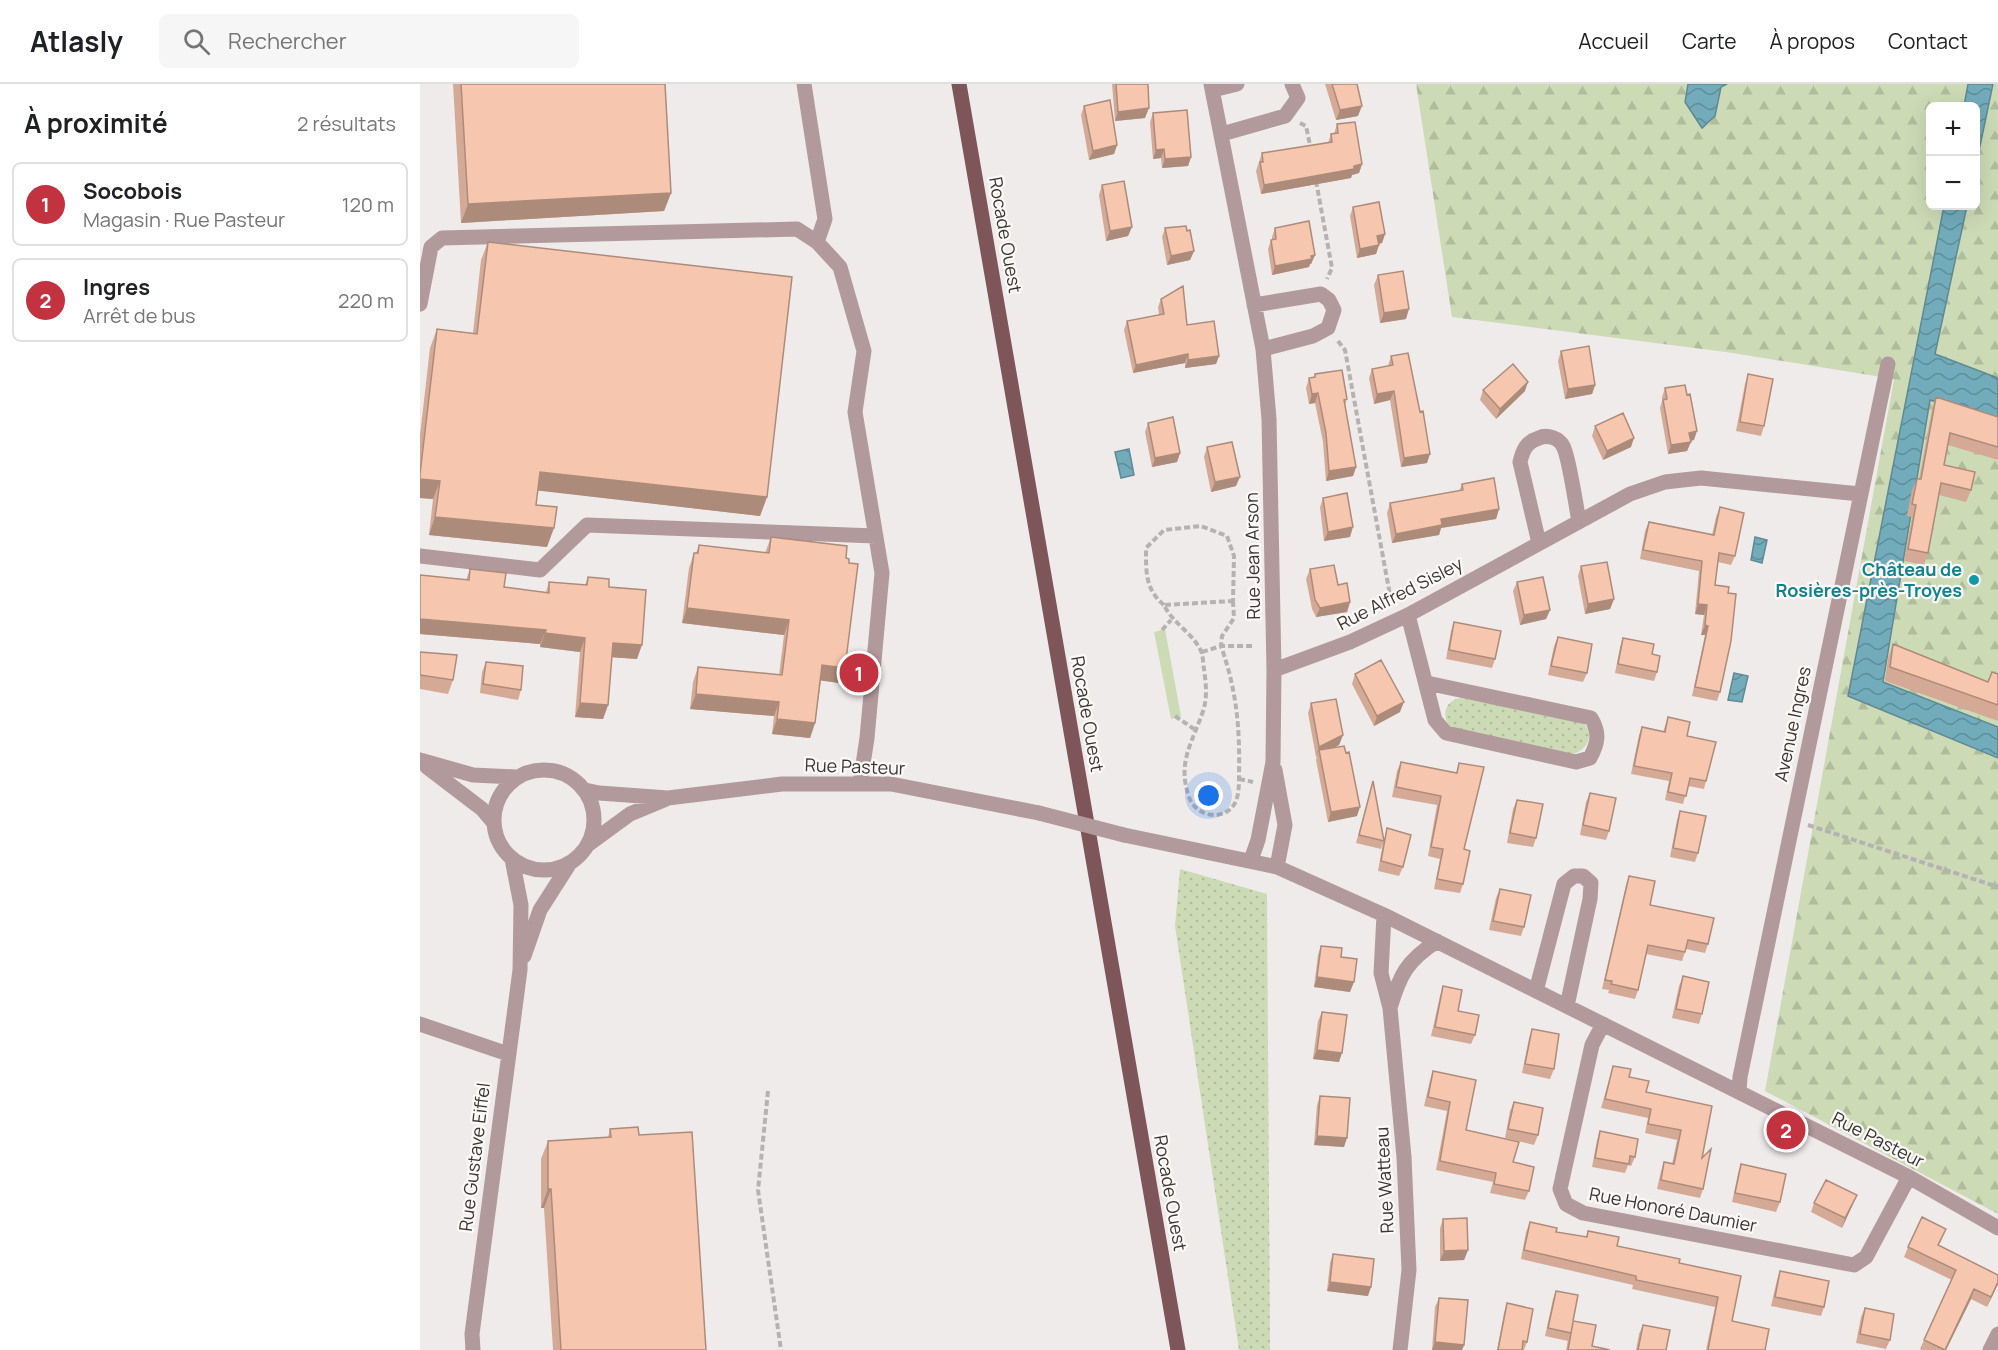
<!DOCTYPE html>
<html lang="fr">
<meta charset="utf-8">
<style>
body{margin:0;font-family:Manrope,sans-serif;background:#f6f6f6;color:#202124}
.controls{position:absolute;right:18px;top:18px;display:grid;overflow:hidden;border-radius:9px;box-shadow:0 6px 24px #0002}
.controls button{width:54px;height:54px;display:grid;place-items:center;padding:0;border:0;border-bottom:2px solid #e0e0e0;background:#fff;color:#202124;font:30px sans-serif}
.you{position:absolute;left:789px;top:712px;width:21px;height:21px;margin:-15px;border:4px solid #fff;border-radius:50%;background:#1a73e8;box-shadow:0 0 0 9px #1a73e833}
.badge{display:grid;place-items:center;width:39px;height:39px;border-radius:50%;background:#c2323f;color:#fff;font-size:20px;font-weight:700}
.pin{position:absolute;translate:-50% -50%;border:3px solid #fff;box-shadow:0 2px 6px #0006}
.list{margin:0;padding:0;list-style:none}
h2{display:flex;justify-content:space-between;align-items:center;height:78px;margin:0;padding:0 24px;font-size:26px}
h2 small{font-size:20px;font-weight:400;color:#757577}
.list li{display:grid;grid-template-columns:39px 1fr auto;gap:18px;align-items:center;box-sizing:border-box;height:84px;margin:0 12px 12px;padding:0 12px;border:2px solid #e0e0e0;border-radius:9px}
.list b{display:block;font-size:22px;white-space:nowrap}
.list p{margin:0;font-size:20px;white-space:nowrap;color:#757577}
.list em{font-size:20px;font-style:normal;color:#757577}
.icon{flex:none;width:33px;height:33px;fill:none;stroke:currentColor;stroke-width:2;stroke-linecap:round;stroke-linejoin:round}
.map{position:relative;flex:none;width:1578px;height:1266px;overflow:hidden}
header{display:flex;align-items:center;gap:36px;box-sizing:border-box;height:84px;padding:0 30px;background:#fff;border-bottom:2px solid #e0e0e0}
header strong{font-size:28px}
nav{display:flex;gap:33px;margin-inline-start:auto;font-size:21px}
.search{width:420px;height:54px;background:#f6f6f6;display:flex;align-items:center;gap:15px;box-sizing:border-box;padding:0 21px;border-radius:9px;color:#757577;font-size:22px}
main{display:flex}
aside{flex:1;background:#fff}
.map>svg:first-child{display:block}
</style>
<header>
<strong>Atlasly</strong>
<div class="search"><svg class="icon" aria-label="search" viewBox="0 0 24 24"><circle cx="10" cy="10" r="6"/><path d="M15 15l6 6"/></svg>Rechercher</div>
<nav><a>Accueil</a><a>Carte</a><a>À propos</a><a>Contact</a></nav>
</header>
<main>
<aside>
<h2>À proximité<small>2 résultats</small></h2>
<ul class="list">
<li><span class="badge">1</span><div><b>Socobois</b><p>Magasin · Rue Pasteur</p></div><em>120 m</em></li>
<li><span class="badge">2</span><div><b>Ingres</b><p>Arrêt de bus</p></div><em>220 m</em></li>
</ul>
</aside>
<div class="map">
<svg width="1578" height="1266" viewBox="0 0 1578 1266">
<defs>
<pattern id="grass-dots" width="8" height="8" patternUnits="userSpaceOnUse" patternTransform="scale(1.5)"><rect width="8" height="8" fill="#ccdbb6"/><path d="M2 2h.1M6 6h.1" fill="none" stroke="#b0bd9d" stroke-width="1.8" stroke-linecap="round"/></pattern>
<pattern id="forest-firs" width="22" height="20" patternUnits="userSpaceOnUse" patternTransform="scale(1.5)"><rect width="22" height="20" fill="#ccdbb6"/><path d="M5 1l3.5 6h-7zM16 11l3.5 6h-7z" fill="#b0bd9d"/></pattern>
<pattern id="water-waves" width="16" height="10" patternUnits="userSpaceOnUse" patternTransform="scale(1.5)"><rect width="16" height="10" fill="#72acbb"/><path d="M0 5q4-4 8 0t8 0" fill="none" stroke="#5e8d99"/></pattern>
</defs>
<rect width="100%" height="100%" fill="#efebea"/>
<path fill="url(#grass-dots)" d="M1040,614L1161,637C1177,650 1167,668 1149,671L1030,643C1021,631 1025,617 1040,614Z
M760,785L847,810L850,1266H819L755,842Z"/>
<path fill="url(#forest-firs)" fill-rule="evenodd" d="M996,0H1578V1130L1345,1007L1474,295L1306,268L1032,233ZM1510,22H1556V122H1510Z"/>
<path fill="#ccdbb6" d="M745,545L761,632L751,635L734,548Z"/>
<path fill="url(#water-waves)" stroke="#608993" stroke-width="1.5" d="M1268,0H1307L1301,3L1295,32L1282,44L1265,18Z
M1548,0H1573L1556,81V22H1544Z
M1524,122H1547L1515,270L1578,294V339L1510,316L1463,598L1578,643V674L1428,612Z
M709,365L714,391L701,394L695,368Z
M1335,453L1347,456L1342,479L1331,476Z
M1314,589L1328,592L1322,618L1308,616Z"/>
<g fill="none" stroke-linecap="round" stroke-linejoin="round">
<path stroke="#b5b2b1" stroke-width="4" stroke-dasharray="6 3" stroke-linecap="butt" d="M880,39L886,42L891,66
M896,97L912,184L907,195
M918,257L925,266L972,522
M813,517L814,534L802,552L801,562C817,608 820,644 819,692C819,701 819,711 815,719C804,739 775,732 769,713C757,679 772,659 782,630C788,615 786,600 784,585C783,579 783,571 781,567C772,548 753,540 744,521Z
M744,521C725,505 726,488 726,464L744,446L781,442L807,452L814,472L813,517
M742,546L751,536
M782,568L801,562H832
M755,632L774,645
M819,695L833,698
M1388,741L1578,803
M348,1007L338,1106L361,1266"/>
<path stroke="#b2999b" stroke-width="15" d="M384,0L405,135L397,158
M791,0L843,265L849,335L854,586L853,678L838,756L831,776
M793,6L817,0
M802,50L865,32L878,14L872,0
M0,220L11,163L22,154L377,145L397,158L420,183L444,267L435,328L462,489L447,654L440,700
M834,221L901,210L909,216L914,226L908,244L893,252L843,265
M1119,459L1100,378C1103,366 1106,358 1119,354C1127,350 1139,354 1143,362C1149,372 1156,423 1159,437
M0,472L120,486L167,441L456,452
M988,531L1015,636L1026,649L1156,678L1170,674C1178,659 1180,649 1171,634L1007,599
M854,586L930,558L988,531L1210,410L1245,398L1281,394L1440,410
M0,676L53,691L96,693
M7,683L62,725L73,738
M74 736a50 50 0 1 1 100 0a50 50 0 1 1-100 0Z
M855,686L865,741L857,783
M165,706L179,709L248,714L362,700H471L619,729
M704,751L857,783L964,831L1489,1093L1578,1144
M169,760L210,730L246,715
M964,831L961,889L970,924L984,1073L989,1186L980,1266
M104,872L120,826L150,779
M1116,907L1144,800L1154,792H1163L1171,799L1170,815L1147,922
M970,924C980,890 987,877 1017,857
M0,940L88,970
M1183,940L1172,961L1140,1105L1146,1120L1163,1129L1434,1181L1446,1173L1489,1093
M1319,1008L1320,993L1468,280
M53,1266L52,1250L100,886L101,821L92,775
M1570,1266L1578,1250"/>
<path stroke="#7e5558" stroke-width="15" d="M539,0L758,1266"/>
<path stroke="#b2999b" stroke-width="15" d="M619,729L704,751"/>
</g>
<path fill="#d4aa96" d="M33,0H245L251,109L244,127L41,139Z
M692,0H728L725,34L695,37Z
M905,0H937L938,32L916,36Z
M664,22L697,61L694,70L669,76L661,31Z
M733,29L771,73L768,82L742,84L741,74L733,75L730,38Z
M917,40L942,80L939,89L932,91L931,94L841,110L836,87L842,69L908,59L911,50H914Z
M682,101L712,143L708,152L686,157L679,111Z
M933,123L965,150L962,159L959,160L956,170L937,174L930,132Z
M745,144L767,147L774,167L770,176L747,181L742,153Z
M855,144L895,171L891,180H890L889,183L852,191L848,165L851,156H852V153Z
M68,158L347,413L340,432L118,406L116,421L127,463L9,451L13,415L0,414V351L10,264L17,245L53,249L61,176Z
M958,191L986,235L960,239L954,201Z
M741,215L799,272L796,280L765,284V279L713,289L704,246L707,237L739,231L738,223Z
M1141,267L1175,301L1172,310L1145,315L1138,277Z
M971,272L1007,379L981,383L970,316L954,320L949,294L952,285L968,282Z
M895,290L927,315L925,321L936,383L933,392L906,397L903,358L895,319L889,320L886,304L889,294H894Z
M1328,290L1344,342L1341,352L1316,347L1325,300Z
M1245,304L1274,356L1270,357L1267,367L1248,370L1240,324L1242,317V313Z
M1063,306L1105,307L1076,335L1060,316Z
M1516,313L1578,333V376L1528,361L1524,381L1551,406L1546,418L1519,411L1508,469L1504,481L1484,477L1492,433L1487,432L1492,406L1497,395H1499L1512,325Z
M728,339L760,369L757,378L732,383L725,348Z
M1175,342L1211,363L1183,376L1172,352Z
M787,363L816,402L791,408L784,373Z
M1042,400L1079,425L1076,435L1021,444L1019,451L972,459L967,429L970,419L1039,407Z
M903,414L930,453L904,457L900,423Z
M1300,423L1315,472L1311,481L1298,478L1295,501L1300,608L1297,617L1272,612L1285,551H1281L1284,531L1275,530L1279,487L1220,475L1225,447L1229,438L1292,451L1296,433Z
M351,453L426,474L425,584L419,599L401,596L395,639L390,654L352,650L354,632L270,625L273,598L278,583L359,591L364,551L262,539L269,484L274,469H276L279,461L345,469Z
M1161,482L1194,515L1190,525L1165,530L1158,492Z
M50,485L84,503L126,508L129,498L165,501L168,493L189,503L217,575L192,573L188,621L183,635L155,633L160,568L120,563V560L0,550V491L46,496Z
M890,485L918,501L930,518L927,528L896,533L892,525L886,495Z
M1097,498L1130,526L1126,535L1100,541L1093,507Z
M1034,538L1075,575L1072,584L1026,575L1031,547Z
M1138,553L1167,589L1163,598L1128,591L1134,562Z
M1203,554L1232,570L1237,588L1234,597L1195,589L1200,563Z
M1473,560L1568,598L1578,590V637L1465,597L1468,574Z
M0,568L33,596L28,610L0,605Z
M66,578L101,606L98,616L60,609L62,588Z
M935,590L980,628L954,642L932,600Z
M891,619L923,651L919,661L913,664L937,732L908,738L896,676L897,672L896,673L888,629Z
M1248,633L1267,652L1286,697L1284,705L1268,702L1263,720L1245,716L1249,697L1211,690L1219,651L1222,643L1243,648Z
M981,678L1036,689L1039,679L1044,765L1043,800L1040,809L1014,805L1020,775L1008,772L1017,721L972,713L977,687Z
M953,697L964,757L967,744L983,783L979,792L958,787L963,759L961,765L936,759Z
M1170,709L1189,747L1186,756L1160,751L1166,718Z
M1097,716L1116,754L1113,763L1087,759L1093,725Z
M1260,727L1278,769L1275,778L1250,773L1257,736Z
M1209,792L1230,821L1288,860L1285,869L1266,865L1262,877L1226,870L1218,906L1215,915L1188,909L1189,906L1182,905L1206,801Z
M1080,805L1104,843L1101,852L1069,846L1076,814Z
M901,862L921,873L930,908L894,903L898,871Z
M1263,892L1282,930L1279,940L1252,934L1259,902Z
M1023,902L1038,927L1055,951L1051,960L1011,952L1020,912Z
M902,928L919,978L893,975L898,937Z
M1112,945L1134,985L1130,995L1102,989L1109,954Z
M1193,982L1209,993L1226,1008L1292,1022L1282,1074L1283,1105L1280,1114L1237,1105L1241,1087L1244,1078L1252,1080L1257,1056L1225,1049L1228,1034L1181,1024Z
M1013,987L1046,1046L1093,1078L1109,1107L1105,1116L1070,1109L1073,1098L1016,1086L1027,1027L1004,1022L1010,996Z
M900,1012L924,1063L894,1061L897,1021Z
M1094,1018L1118,1051L1114,1061L1085,1054L1090,1027Z
M190,1045L219,1051L286,1266H133L124,1124H121V1075L128,1057L188,1053Z
M1180,1047L1215,1073L1211,1082L1208,1081L1205,1089L1172,1083L1177,1056Z
M1321,1080L1360,1118L1356,1128L1312,1118L1318,1090Z
M1394,1119L1433,1120L1422,1144L1391,1128Z
M1023,1135L1048,1166L1044,1176L1020,1177V1144Z
M1110,1138L1136,1148L1166,1153L1168,1147L1197,1162L1259,1179L1321,1192L1312,1237L1345,1266H1286L1295,1223L1212,1205L1213,1201L1101,1175L1106,1148Z
M1522,1155L1519,1161L1578,1191V1200L1567,1223L1551,1215L1526,1266H1502L1500,1265L1504,1256L1532,1196L1484,1173L1488,1163Z
M913,1170L948,1212L907,1207L910,1179Z
M1360,1187L1404,1223L1401,1232L1351,1222L1357,1196Z
M1136,1207L1153,1237L1172,1262L1190,1266H1146L1148,1256V1257L1125,1252L1133,1215Z
M1019,1214L1044,1261L1042,1266H1012L1015,1223Z
M1087,1219L1107,1258L1104,1266H1077L1084,1229Z
M1445,1224L1470,1256L1466,1265L1436,1259L1441,1233Z
M1223,1241L1246,1266H1216L1219,1250Z"/>
<path fill="#ad8b7a" d="M942,22L938,32L916,36L920,26Z
M729,24L725,34L695,37L698,28Z
M697,61L694,70L669,76L673,67Z
M744,65L741,74L733,75L736,66Z
M771,73L768,82L742,84L745,75Z
M942,80L939,89L932,91L931,94L841,110L844,101Z
M251,109L244,127L41,139L48,120Z
M712,143L708,152L686,157L690,147Z
M965,150L962,159L954,161L957,152Z
M959,161L956,170L937,174L940,165Z
M774,167L770,176L747,181L751,172Z
M895,171L891,180H890L889,183L852,191L855,182Z
M989,225L986,235L960,239L964,229Z
M768,270L765,279L713,289L716,281Z
M799,272L796,280L765,284L768,276Z
M1108,298L1105,307L1076,335L1080,325Z
M1175,301L1172,310L1145,315L1148,305Z
M974,307L970,316L954,320L957,310Z
M898,309L895,319L889,320L892,310Z
M1277,347L1274,356L1266,358L1269,349Z
M1214,354L1211,363L1183,376L1187,367Z
M1271,358L1267,367L1248,370L1251,361Z
M760,369L757,378L732,383L735,374Z
M1010,370L1007,379L981,383L984,374Z
M936,383L933,392L906,397L909,387Z
M120,388L347,413L340,432L113,406Z
M820,393L816,402L791,408L795,398Z
M0,395L20,397L13,415L0,414Z
M1079,425L1076,435L1021,444L1019,451L972,459L976,450L1021,435Z
M15,433L134,444L127,463L9,451Z
M933,443L930,453L904,457L908,448Z
M1194,515L1190,525L1165,530L1168,520Z
M930,518L927,528L896,533L900,524Z
M1278,520L1287,521L1284,531L1275,530Z
M267,524L369,536L364,551L262,539Z
M1130,526L1126,535L1100,541L1104,531Z
M0,535L126,546L120,560L0,550Z
M1285,541L1288,542L1285,551H1281Z
M125,549L165,554L160,568L120,563Z
M193,559L222,561L217,575L188,573Z
M402,581L425,584L419,599L397,596Z
M276,610L359,618L354,632L270,625Z
M984,618L980,628L954,642L957,632Z
M160,619L188,621L183,635L155,633Z
M357,635L395,639L390,654L352,650Z
M923,651L919,661L900,671L899,666L896,673L899,663Z
M940,723L937,732L908,738L911,728Z
M897,893L934,898L930,908L894,903Z
M897,966L922,969L919,978L893,975Z
M897,1052L927,1054L924,1063L894,1061Z
M128,1105H131L124,1124H121Z
M1437,1111L1433,1120L1422,1144L1425,1134Z
M1048,1166L1044,1176L1020,1177L1024,1167Z
M910,1198L951,1203L948,1212L907,1207Z
M1578,1198V1200L1567,1223L1571,1213Z
M1554,1205L1551,1215L1526,1266H1525Z
M1015,1258L1044,1261L1042,1266H1012Z"/>
<path fill="#f7c6ae" stroke="#ad8b7a" stroke-width="1.5" d="M41,0H245L251,109L48,120Z
M696,0H728L729,24L698,28Z
M912,0H937L942,22L920,26Z
M690,16L697,61L673,67L664,22Z
M767,26L771,73L745,75L744,65L736,66L733,29Z
M935,38L942,80L934,82V85L844,101L840,78H843L842,69L912,58L911,50L918,49L917,40Z
M704,97L712,143L690,147L682,101Z
M959,118L965,150L957,152L959,161L940,165L933,123Z
M889,137L895,171L891,172L892,175L855,182L851,156L856,155L855,144Z
M766,142L767,147L770,146L774,167L751,172L745,144Z
M68,158L372,193L347,413L120,388L116,421L137,423L134,444L15,433L20,397L0,395V390L17,245L57,250Z
M983,187L989,225L964,229L958,191Z
M763,202L767,241L794,237L799,272L768,276V270L716,281L707,237L744,230L741,215Z
M1169,262L1175,301L1148,305L1141,267Z
M988,269L1000,328L1003,327L1010,370L984,374L974,307L957,310L952,285L973,281L971,272Z
M1093,280L1108,298L1080,325L1063,306Z
M922,286L927,315L924,316L936,383L909,387L906,349L898,309L892,310L889,294L895,293V290Z
M1328,290L1353,295L1344,342L1320,338Z
M1265,301L1267,311L1270,310L1277,347L1269,349L1271,358L1251,361L1243,316L1247,315L1245,304Z
M1516,313L1578,333V363L1530,349L1524,381L1555,388L1551,406L1521,399L1508,469L1488,465L1496,421L1492,420L1497,395H1501Z
M1203,329L1214,354L1187,367L1175,342Z
M753,333L760,369L735,374L728,339Z
M812,358L820,393L795,398L787,363Z
M1074,394L1079,425L1021,435L1022,441L976,450L970,419L1043,406L1042,400Z
M927,409L933,443L908,448L903,414Z
M1300,423L1324,429L1315,472L1299,469L1295,501L1309,503L1308,509L1316,510L1311,557L1300,608L1275,603L1288,542L1285,541L1287,521L1278,520L1282,477L1223,466L1229,438L1294,451Z
M351,453L427,462L426,474L429,475V479L438,480L425,584L402,581L395,639L357,635L359,618L276,610L278,583L362,591L369,536L267,524L274,469H278L279,461L349,469Z
M1187,478L1194,515L1168,520L1161,482Z
M914,481L918,501L927,499L930,518L900,524L895,516L890,485Z
M50,485L86,489L84,503L129,509V498L167,501L168,493L189,495V503L226,506L222,561L193,559L188,621L160,619L165,554L125,549L126,546L0,535V491L49,496Z
M1123,493L1130,526L1104,531L1097,498Z
M1034,538L1081,547L1075,575L1029,566Z
M1138,553L1172,560L1167,589L1131,582Z
M1203,554L1234,560L1232,570L1240,572L1237,588L1198,580Z
M1473,560L1568,598L1572,588L1578,590V621L1470,583Z
M0,568L37,571L33,596L0,591Z
M961,576L984,618L957,632L935,590Z
M66,578L103,582L101,606L63,600Z
M916,615L923,651L899,663L891,619Z
M1248,633L1270,638L1267,652L1296,658L1286,697L1270,694L1266,712L1248,708L1252,689L1214,682L1222,643L1245,648Z
M924,662L926,669L929,668L940,723L911,728L899,666Z
M981,678L1037,689L1039,679L1064,683L1044,765L1050,767L1043,800L1017,795L1023,765L1011,763L1021,712L976,703Z
M953,697L964,757L939,751Z
M1170,709L1196,714L1189,747L1163,741Z
M1097,716L1123,720L1116,754L1090,749Z
M1260,727L1286,732L1278,769L1253,764Z
M967,744L991,751L983,783L961,777Z
M1209,792L1235,797L1230,821L1294,834L1288,860L1268,856L1265,868L1228,861L1218,906L1191,900L1192,897L1185,896Z
M1080,805L1111,811L1104,843L1073,837Z
M901,862L922,864L921,873L937,875L934,898L897,893Z
M1263,892L1289,898L1282,930L1256,925Z
M1023,902L1042,906L1038,927L1059,931L1055,951L1015,943Z
M902,928L927,931L922,969L897,966Z
M1112,945L1139,950L1134,985L1105,980Z
M1193,982L1211,985L1209,993L1229,997L1226,1008L1292,1022L1282,1074L1291,1065L1283,1105L1241,1096L1244,1078L1254,1080L1261,1046L1228,1040L1231,1025L1185,1015Z
M1013,987L1056,996L1046,1046L1099,1058L1093,1078L1114,1083L1109,1107L1074,1100L1076,1089L1020,1077L1030,1018L1008,1013Z
M900,1012L930,1014L927,1054L897,1052Z
M1094,1018L1123,1024L1118,1051L1088,1045Z
M218,1043L219,1051L272,1048L286,1266H141L131,1105H128V1057L191,1053L190,1045Z
M1180,1047L1218,1055L1215,1073L1210,1072L1209,1080L1175,1074Z
M1321,1080L1366,1090L1360,1118L1315,1109Z
M1406,1096L1437,1111L1425,1134L1394,1119Z
M1502,1133L1526,1145L1518,1161L1578,1191V1198L1571,1213L1554,1205L1525,1266L1504,1256L1536,1186L1488,1163Z
M1047,1134L1048,1166L1024,1167L1023,1135Z
M1110,1138L1137,1144L1136,1148L1167,1153L1168,1147L1199,1153L1197,1162L1260,1175L1259,1179L1321,1192L1312,1237L1349,1245L1345,1266H1288L1298,1213L1216,1196V1192L1104,1166Z
M913,1170L954,1175L951,1203L910,1198Z
M1360,1187L1409,1197L1404,1223L1355,1213Z
M1136,1207L1158,1211L1153,1237L1176,1241L1172,1262L1190,1266H1148L1153,1238L1151,1249L1128,1244Z
M1019,1214L1048,1216L1044,1261L1015,1258Z
M1087,1219L1113,1225L1107,1258L1103,1257L1102,1266H1078Z
M1445,1224L1474,1230L1470,1256L1440,1250Z
M1223,1241L1250,1246L1246,1266H1218Z"/>
<circle fill="#0f9aa8" stroke="#fcf9f7" stroke-width="2" cx="1554" cy="496" r="6"/>
<g text-anchor="middle" stroke-width="4.5" stroke-linejoin="round" paint-order="stroke">
<g font-size="18" fill="#373635" stroke="#fcf9f7">
<text transform="translate(585 151) rotate(80)" y="6">Rocade Ouest</text>
<text transform="translate(833 472) rotate(-91)" y="6">Rue Jean Arson</text>
<text transform="translate(980 510) rotate(-27)" y="6">Rue Alfred Sisley</text>
<text transform="translate(667 630) rotate(80)" y="6">Rocade Ouest</text>
<text transform="translate(1373 640) rotate(-78)" y="6">Avenue Ingres</text>
<text transform="translate(435 683) rotate(2)" y="6">Rue Pasteur</text>
<text transform="translate(1458 1056) rotate(27)" y="6">Rue Pasteur</text>
<text transform="translate(55 1073) rotate(-83)" y="6">Rue Gustave Eiffel</text>
<text transform="translate(965 1096) rotate(-93)" y="6">Rue Watteau</text>
<text transform="translate(750 1109) rotate(80)" y="6">Rocade Ouest</text>
<text transform="translate(1253 1126) rotate(11)" y="6">Rue Honoré Daumier</text>
</g>
<g font-size="18" font-weight="bold" fill="#0d838f" stroke="#fcf9f7" text-anchor="end">
<text x="1542" y="492">Château de<tspan x="1542" dy="21">Rosières-près-Troyes</tspan></text>
</g>
</g>
</svg>
<div class="controls">
<button>+</button>
<button>−</button>
</div>
<div class="you"></div>
<div class="pin badge" style="left:439px;top:589px">1</div>
<div class="pin badge" style="left:1366px;top:1046px">2</div>
</div>
</main>
